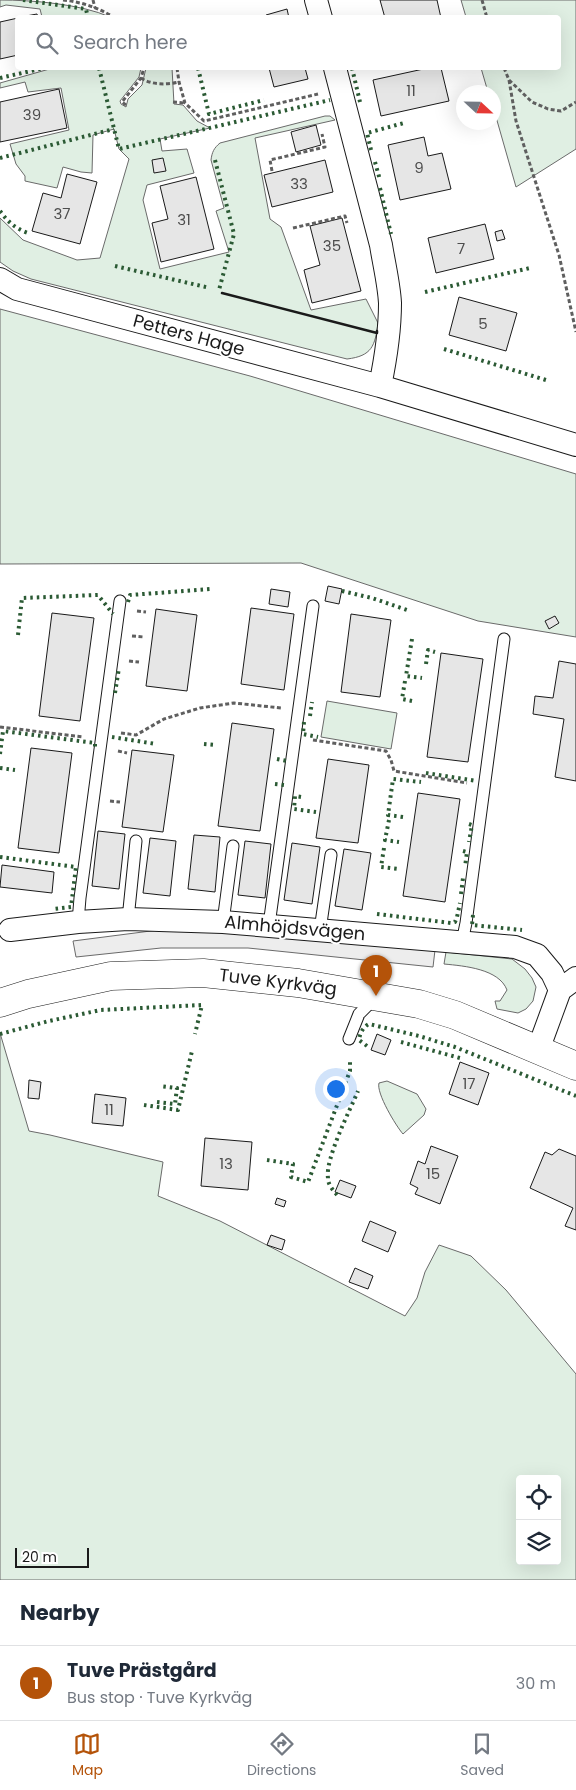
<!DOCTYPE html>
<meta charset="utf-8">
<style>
body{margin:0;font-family:Poppins,sans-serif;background:#f2f2f3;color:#1f2937}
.controls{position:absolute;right:15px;bottom:15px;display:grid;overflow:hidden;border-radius:5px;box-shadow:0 5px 20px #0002}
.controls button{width:45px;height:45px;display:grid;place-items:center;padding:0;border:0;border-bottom:1px solid #e0e1e3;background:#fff;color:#1f2937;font:25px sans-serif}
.compass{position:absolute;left:456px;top:85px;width:45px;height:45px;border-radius:50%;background:#fff;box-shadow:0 5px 20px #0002;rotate:112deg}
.scale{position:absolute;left:15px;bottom:12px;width:74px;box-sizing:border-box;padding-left:5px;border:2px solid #1a1a1a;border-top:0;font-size:14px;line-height:18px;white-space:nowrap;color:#1a1a1a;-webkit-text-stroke:4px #fff;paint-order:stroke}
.you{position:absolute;left:335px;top:1088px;width:18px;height:18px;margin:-12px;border:4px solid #fff;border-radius:50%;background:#1a73e8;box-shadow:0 0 0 8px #1a73e833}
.badge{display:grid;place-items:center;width:32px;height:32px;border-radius:50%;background:#b45309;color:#fff;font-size:16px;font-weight:700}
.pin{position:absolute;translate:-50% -41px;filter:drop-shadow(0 1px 2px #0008)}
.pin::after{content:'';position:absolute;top:26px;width:18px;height:15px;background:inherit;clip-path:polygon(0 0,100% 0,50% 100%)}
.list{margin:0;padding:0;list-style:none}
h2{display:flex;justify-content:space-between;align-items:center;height:65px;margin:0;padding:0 20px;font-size:21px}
h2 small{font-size:16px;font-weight:400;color:#747a83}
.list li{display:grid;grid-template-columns:32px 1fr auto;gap:15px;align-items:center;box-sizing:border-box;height:75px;padding:0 20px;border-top:1px solid #e0e1e3}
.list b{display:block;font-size:19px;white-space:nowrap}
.list p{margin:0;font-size:16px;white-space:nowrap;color:#747a83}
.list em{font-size:16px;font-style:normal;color:#747a83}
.icon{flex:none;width:28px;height:28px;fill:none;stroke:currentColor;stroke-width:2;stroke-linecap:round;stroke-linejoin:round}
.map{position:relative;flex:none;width:576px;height:1580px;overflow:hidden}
.search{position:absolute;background:#fff;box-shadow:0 5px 20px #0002;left:15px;right:15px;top:15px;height:55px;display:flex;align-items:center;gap:12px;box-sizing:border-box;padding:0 18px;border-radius:5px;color:#747a83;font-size:19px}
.sheet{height:140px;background:#fff}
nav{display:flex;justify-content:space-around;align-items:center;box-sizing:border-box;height:70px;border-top:1px solid #e0e1e3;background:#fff;font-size:14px;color:#747a83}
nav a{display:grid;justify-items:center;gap:2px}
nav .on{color:#b45309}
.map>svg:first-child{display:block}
</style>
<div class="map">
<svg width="576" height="1580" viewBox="0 0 576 1580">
<rect width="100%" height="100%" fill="#fff"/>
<path fill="#e0efe3" stroke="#6a6a6a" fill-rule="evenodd" d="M0,0C32,0 81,4 110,17H42L40,9L6,5L0,7Z
M461,0H576V149L516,187L494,110V92H488L481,68H558V18L466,17Z
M53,68H141L139,77L120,101L121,104L126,107L128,99L142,85L146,68H172L174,104L183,105L197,121L210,128L160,139L162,151L187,149L194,173L147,185L143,200L160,269L229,252L216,211L224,208L211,160C212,152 214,148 220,143L325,116H330L335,120L255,138L270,219L281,227L311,310L366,299L378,323C375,346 372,356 347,359L31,279L13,271L0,262V218L23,240L77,260L100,258L129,159L119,149L114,129L93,135L92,173L81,172L63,167L57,188L25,181V176L16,164L10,144L69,130L61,88L28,92L25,82L0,88V83Z
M0,309L250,376L576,474V637L478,621L301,563L0,564Z
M327,701L397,713L391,749L321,737Z
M446,952L512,959L525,969L532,978L536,987L533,1001L526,1009L518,1013L497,1009L495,1001H500L507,990C499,969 465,966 444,964Z
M0,1033L29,1131L50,1135L163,1162L158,1196L220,1221L405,1316L417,1298L425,1272L439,1245L471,1256L506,1290L576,1374V1580H0ZM520,1479H557V1561H520Z
M387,1081L417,1094L426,1109L424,1115L403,1134C396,1126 376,1093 379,1083Z"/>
<path fill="#ededed" stroke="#6a6a6a" d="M166,929L252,933L435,950L433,967L248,948H161L76,957L73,941Z"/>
<path fill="#e6e6e6" stroke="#1a1a1a" d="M380,0H437L441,18H385Z
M287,9L289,18H267L266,15Z
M37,14L38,18H19L26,16Z
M18,18V55L0,59V22Z
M269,68H305L308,79L274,87Z
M428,68H441L449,101L381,116L373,80Z
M59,89L67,128L0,142V102Z
M316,125L321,145L296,152L291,132Z
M424,137L428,156L442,153L451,189L400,200L388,145Z
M163,158L166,171L154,173L152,160Z
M325,160L333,192L272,207L264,175Z
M67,174L97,182L80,244L32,231L43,193L61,198Z
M196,177L214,249L161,262L152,223L168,219L160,186Z
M342,218L361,291L312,303L304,270L320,265L310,226Z
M485,224L494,259L436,273L428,238Z
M502,230L505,239L497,241L495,232Z
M459,297L517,313L506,351L449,335Z
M328,586L342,589L339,604L325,601Z
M271,589L290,592L288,607L269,604Z
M251,608L294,614L284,690L241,684Z
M156,609L197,615L187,691L146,686Z
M52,613L94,618L80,721L39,716Z
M351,614L391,620L380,697L341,692Z
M555,616L559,623L549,629L545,621Z
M441,653L483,659L468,762L427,757Z
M559,661L576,664V781L555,777L564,719L533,714L535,696L553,698Z
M232,723L274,729L260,831L218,826Z
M31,748L72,753L59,853L18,848Z
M132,750L174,755L163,832L122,827Z
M328,759L369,765L358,843L316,838Z
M418,793L460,799L445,902L403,896Z
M98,831L125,834L119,889L92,886Z
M194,835L220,837L215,892L188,889Z
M150,838L176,841L170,896L143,893Z
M245,841L271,844L265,898L238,895Z
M292,843L320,847L312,904L284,900Z
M344,849L371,853L362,910L335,906Z
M2,865L54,872L52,893L0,887Z
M377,1034L391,1040L385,1055L371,1050Z
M460,1062L489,1073L478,1105L449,1094Z
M29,1080L41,1082L39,1099L28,1098Z
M95,1094L126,1098L123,1126L92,1123Z
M205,1138L252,1142L248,1190L201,1186Z
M431,1146L458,1156L440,1204L415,1194L418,1188L410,1184L418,1161L425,1164Z
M559,1149L576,1156V1230L565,1226L573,1208L530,1188L545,1152L552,1155Z
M340,1180L356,1186L351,1198L335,1192Z
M277,1198L286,1201L284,1207L275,1204Z
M370,1221L396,1232L388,1252L362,1241Z
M271,1235L285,1240L282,1250L267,1245Z
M355,1268L373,1276L368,1289L349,1282Z"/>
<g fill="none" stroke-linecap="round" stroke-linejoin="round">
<g stroke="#1a1a1a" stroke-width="13">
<path id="lane" d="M128,919L136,841
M78,922L80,898L120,601
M223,922L233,846
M269,925L313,606
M320,930L331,855
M462,942L466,923L504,639
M349,1039L359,1014L375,998"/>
</g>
<g stroke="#1a1a1a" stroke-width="24">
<path id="street" d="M316,0L321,18
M335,68L381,245C384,264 389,284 390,303C390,327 385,362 380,386
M0,279L17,289L380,386L576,445
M10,930L78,922L128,919L223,922L515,947L537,955L552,973L560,990
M538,1050L560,990L576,978"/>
</g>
<g stroke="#1a1a1a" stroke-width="29">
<path id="secondary" d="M0,1003L28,994L111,976L203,973L298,983L419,1004L455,1015L576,1066"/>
</g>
<path stroke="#5f5f5f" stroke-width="3" stroke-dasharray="4 2.5" stroke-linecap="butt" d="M63,0C82,2 99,8 115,18
M93,0L95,8
M482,0L487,18
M177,68L179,82L185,103L204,121L318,94
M504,68L509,80L532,102L548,109L561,111L576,102
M141,78C151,85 167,85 179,82
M509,80L516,121L559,255L576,332
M173,102L185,103
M126,105L122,102L141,78L144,68
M272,171L270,160L325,147L322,134
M293,228L345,216L347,223
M137,611L146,612
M132,636L144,637
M129,661L139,662
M0,727L83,737
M121,733L136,735L164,719L200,708L234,703L281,708
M313,740L386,751L391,760L394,771L467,783
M118,751L127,753
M110,801L120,802"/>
<use href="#lane" stroke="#fff" stroke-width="11"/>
<use href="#street" stroke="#fff" stroke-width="22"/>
<use href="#secondary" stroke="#fff" stroke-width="28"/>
<path stroke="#2b5a34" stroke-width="4" stroke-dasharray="2.5 4" stroke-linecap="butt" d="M23,0L86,9L88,18
M99,68L119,149L330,100
M198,68L209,114L264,100
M352,68L360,102
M0,78L44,68
M371,150L367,133L404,123
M0,158L114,129
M215,160L234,234L219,290
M375,162L380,180
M380,188L391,234
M0,211C8,222 16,229 28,233
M115,266L210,288
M425,292L530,268
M444,349L546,380
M342,591L372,598L410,611
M128,602L130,595L211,589
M18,635L22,598L98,595L113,614
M412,639L406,676L422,678
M426,664L428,650L435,652
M405,681L402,699L412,701
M115,693L119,668
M310,716L312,702
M304,722L303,734L318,737
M112,737L156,744
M204,744L215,745
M0,754L3,731L95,743V747
M277,759L287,761
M0,768L15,770
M426,773L477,781
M275,784L284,785
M301,797L295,796L294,809L316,812
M403,817L388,815L393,779L421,782
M389,820L385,840L399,842
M469,824L472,825L469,842
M384,848L381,867L399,869
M463,851L467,852L465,867
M0,857L76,867L71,907L54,909
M461,894L463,878
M377,914L451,923L455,922L457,917L460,903
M473,915L472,925L522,930
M0,1034L49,1021L101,1010L202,1005L195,1034
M401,1042L460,1058
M367,1046L359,1040C360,1033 363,1027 369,1024L419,1036L455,1047L576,1096
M157,1102L175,1104L177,1088L160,1086
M144,1105L178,1110L192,1051
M267,1160L293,1164L291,1177L308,1182L350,1071V1062
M337,1195C333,1190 328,1185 328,1178C325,1159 350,1110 358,1091"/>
<path stroke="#1a1a1a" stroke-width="2.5" d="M222,293L377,333V331"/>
</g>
<g text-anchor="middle" stroke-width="4" stroke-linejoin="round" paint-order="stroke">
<g font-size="15" fill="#4d4d4d">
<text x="411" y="96">11</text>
<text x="32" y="120">39</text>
<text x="419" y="173">9</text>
<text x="299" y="189">33</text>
<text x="62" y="219">37</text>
<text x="184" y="225">31</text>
<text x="332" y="251">35</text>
<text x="461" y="254">7</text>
<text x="483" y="329">5</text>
<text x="469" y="1089">17</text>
<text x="109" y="1115">11</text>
<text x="226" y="1169">13</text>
<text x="433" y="1179">15</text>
</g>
<g font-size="18" fill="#1a1a1a" stroke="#fff">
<text transform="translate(189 335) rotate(15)" y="6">Petters Hage</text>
<text transform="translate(295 928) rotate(5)" y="6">Almhöjdsvägen</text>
<text transform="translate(278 982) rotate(7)" y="6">Tuve Kyrkväg</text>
</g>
</g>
</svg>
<div class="controls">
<button><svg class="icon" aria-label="locate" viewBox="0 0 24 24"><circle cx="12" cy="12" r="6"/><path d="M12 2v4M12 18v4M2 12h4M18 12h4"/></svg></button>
<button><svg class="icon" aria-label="layers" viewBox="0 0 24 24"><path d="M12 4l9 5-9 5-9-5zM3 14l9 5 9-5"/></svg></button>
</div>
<svg class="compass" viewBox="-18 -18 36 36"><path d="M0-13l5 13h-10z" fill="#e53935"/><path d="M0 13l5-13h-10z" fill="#747a83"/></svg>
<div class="scale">20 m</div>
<div class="you"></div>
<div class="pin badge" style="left:376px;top:996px">1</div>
<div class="search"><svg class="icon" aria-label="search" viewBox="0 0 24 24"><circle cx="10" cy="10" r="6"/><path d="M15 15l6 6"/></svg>Search here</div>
</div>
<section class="sheet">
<h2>Nearby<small></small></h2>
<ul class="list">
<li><span class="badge">1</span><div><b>Tuve Prästgård</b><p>Bus stop · Tuve Kyrkväg</p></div><em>30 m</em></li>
</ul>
</section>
<nav>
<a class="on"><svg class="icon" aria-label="map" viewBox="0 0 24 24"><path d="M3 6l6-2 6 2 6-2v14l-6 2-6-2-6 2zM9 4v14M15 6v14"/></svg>Map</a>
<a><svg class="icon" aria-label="directions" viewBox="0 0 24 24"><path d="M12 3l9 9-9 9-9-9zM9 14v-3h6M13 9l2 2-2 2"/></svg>Directions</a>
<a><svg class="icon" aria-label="saved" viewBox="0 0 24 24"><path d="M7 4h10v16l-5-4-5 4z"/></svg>Saved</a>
</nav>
